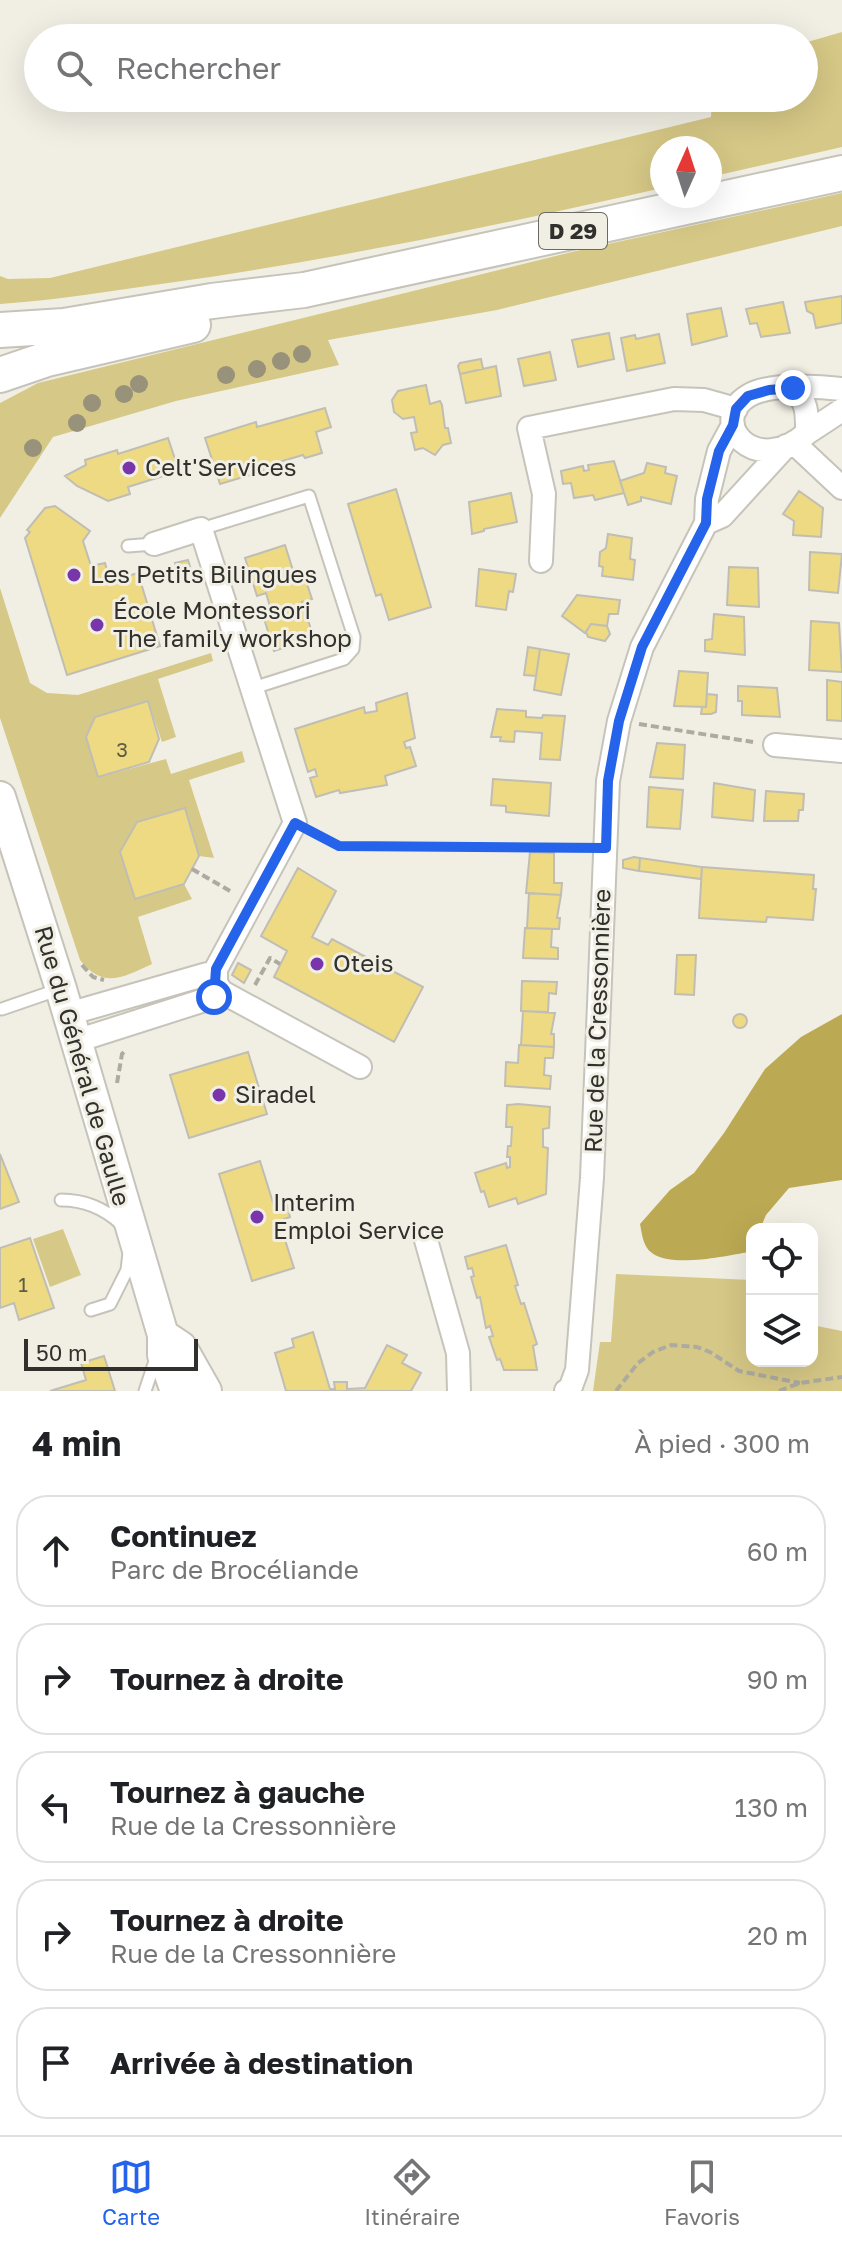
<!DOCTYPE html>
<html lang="fr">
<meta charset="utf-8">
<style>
body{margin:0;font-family:"Golos Text",sans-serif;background:#f2f2f2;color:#202124}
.controls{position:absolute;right:24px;bottom:24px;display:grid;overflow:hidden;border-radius:16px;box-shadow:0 8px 32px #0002}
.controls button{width:72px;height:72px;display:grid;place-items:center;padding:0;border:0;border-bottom:2px solid #e0e0e0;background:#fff;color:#202124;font:40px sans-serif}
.compass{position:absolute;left:650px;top:136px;width:72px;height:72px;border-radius:50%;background:#fff;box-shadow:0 8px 32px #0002;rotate:3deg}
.scale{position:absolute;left:24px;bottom:20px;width:174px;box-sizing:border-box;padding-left:8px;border:4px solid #31302c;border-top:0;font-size:22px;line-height:28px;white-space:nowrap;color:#31302c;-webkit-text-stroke:6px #f1efe4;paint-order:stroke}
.stop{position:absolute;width:24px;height:24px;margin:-18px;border:6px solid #2563eb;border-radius:50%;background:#fff}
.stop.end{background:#2563eb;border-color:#fff;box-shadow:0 2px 8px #0008}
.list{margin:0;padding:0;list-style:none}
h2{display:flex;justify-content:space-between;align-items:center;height:104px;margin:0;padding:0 32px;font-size:34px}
h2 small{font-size:26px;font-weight:400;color:#757577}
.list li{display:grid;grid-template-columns:52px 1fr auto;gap:24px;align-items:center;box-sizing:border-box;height:112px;margin:0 16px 16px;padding:0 16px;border:2px solid #e0e0e0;border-radius:32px}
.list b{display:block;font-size:30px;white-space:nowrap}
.list p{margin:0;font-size:26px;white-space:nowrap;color:#757577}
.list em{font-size:26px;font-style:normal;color:#757577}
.icon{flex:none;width:44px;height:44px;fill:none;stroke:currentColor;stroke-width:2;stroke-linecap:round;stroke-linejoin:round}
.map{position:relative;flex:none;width:842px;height:1391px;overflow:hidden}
.search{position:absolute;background:#fff;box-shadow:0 8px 32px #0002;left:24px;right:24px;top:24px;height:88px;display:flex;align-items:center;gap:20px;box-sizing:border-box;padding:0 28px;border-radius:44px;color:#757577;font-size:30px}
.sheet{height:744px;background:#fff}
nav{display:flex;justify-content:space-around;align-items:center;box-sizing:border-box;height:112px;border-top:2px solid #e0e0e0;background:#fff;font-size:22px;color:#757577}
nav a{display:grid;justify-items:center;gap:4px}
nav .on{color:#2563eb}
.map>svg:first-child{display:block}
</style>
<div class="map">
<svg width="842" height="1391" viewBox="0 0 842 1391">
<rect width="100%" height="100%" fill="#f1efe4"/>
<path fill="#d6c886" d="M842,32V147L710,177V148H662V188C499,225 334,260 168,283C112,291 57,300 0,304V276L8,279L50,278L711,117L712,98H804V43Z
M842,193V226L497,310L328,340L339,365L176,401L53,437L0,518V403L38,383L576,251Z
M0,588L30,683L47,693L78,695L211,653L213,661L158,679L176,737L162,742L148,701L95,717L86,737L99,777L166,759L171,774L242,751L245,762L189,780L214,858L199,856L185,808L137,822L120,852L135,899L184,884L192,899L138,917L152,964C123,977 104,990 80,960L0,718Z
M63,1229L81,1275L50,1287L33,1239Z
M616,1274L752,1280V1361H812V1325L842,1331V1391H593L600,1342H611Z"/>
<path fill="#bca953" d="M842,1014V1180L789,1188L766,1215L760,1229H752V1246L749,1252C726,1256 672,1268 652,1253C643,1247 642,1234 640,1224L670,1190L694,1173L724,1133L765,1069L801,1037Z"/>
<path fill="#edda83" stroke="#c0beb4" stroke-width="2" d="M842,296V323L816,328L813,314L807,311L805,302Z
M783,302L790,333L761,337L757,323L750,324L746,309Z
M721,308L727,336L692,345L687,314Z
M609,333L614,359L578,367L572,340Z
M659,334L665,363L627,371L621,338L635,335L636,339Z
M550,352L556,380L524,386L518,359Z
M481,359L483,369L460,374L458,366L460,363Z
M496,366L501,396L466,403L460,374Z
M426,385L430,404L440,401L442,405L445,428H448L451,443L443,445L435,455L423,448L415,450L411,433L417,432L414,417L403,419L394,412L392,400L398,391Z
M325,408L331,427L316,432L322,453L305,458L303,455L269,465L270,469L220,484L205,438L256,422L257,427Z
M168,438L179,471L128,487L130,494L108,501L77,486L65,476L86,465L85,460L117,450L118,454Z
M614,461L624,493L595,500L593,495L574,498L571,483L563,484L561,471L583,466L584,471L589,470L588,465Z
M647,463L666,467L665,473L677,476L671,504L641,497V501L628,505L620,481L644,473Z
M396,489L431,607L389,620L381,594L376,596L348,504Z
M799,491L823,508L821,537L793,535L794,521L783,514Z
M511,493L517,522L484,529V531L472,534L469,502Z
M55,506L90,531L83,541L91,566L105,563L110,581L138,573L160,646L67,675L25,538L30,532L27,530L45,508Z
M608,534L632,538L630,559L635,560L633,580L602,576L603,567L599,566L600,552L606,548Z
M285,545L297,583L306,581L312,599L302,602L314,638L274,651L262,612L271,610L266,593L257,596L245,558Z
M810,552L842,554L838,593L809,590Z
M188,560L192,573L179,577L175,563Z
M729,567L758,568L759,607L727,605Z
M479,569L516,574L513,592L509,591L506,610L476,606Z
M577,595L620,600L618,614H609L607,626L591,624L585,633L562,616Z
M714,614L744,617L745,655L705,651V640L712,639Z
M811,621L839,623L842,672L809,670Z
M591,624L607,626L610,634L605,641L588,637L586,632Z
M528,647L540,649L536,676L524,675Z
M540,649L569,654L561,695L534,690Z
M679,671L708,673L706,707L674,706Z
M827,680L842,682V721L827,720Z
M738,686L777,688L780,717L742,715V701H738Z
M407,693L415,738L404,742L406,748L410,747L416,766L385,776L387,785L340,793L339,790L316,797L310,778L317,776L315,769L308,772L295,729L364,707L365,713L377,711L376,703Z
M707,694L717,695L716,712L711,714H701L702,707H706Z
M148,701L159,739L149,762L98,777L86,737L95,717Z
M497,709L526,711V717L542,718L543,715L565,716L560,760L540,759L542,733L515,731L514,742L500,741L501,737H491Z
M657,743L685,745L683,779L650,777Z
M493,779L551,783L549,816L506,812V806L491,805Z
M714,783L755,790L753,821L712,817Z
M649,787L683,790L680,829L647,827Z
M766,791L804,794L803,810H799L798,821H764Z
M185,808L199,856L184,884L135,899L120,852L137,822Z
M530,852L554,853V883H562L561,895L526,893Z
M634,857L640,858L639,871L623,868V860Z
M640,858L702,867L701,879L639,871Z
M702,867L814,875L813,889H816L813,920L767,917L766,922L699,918Z
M298,868L336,891L312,937L328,945L332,939L423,987L394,1042L274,977L287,951L261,936Z
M529,893L561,895L557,918H560L559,929L527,928Z
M525,928L552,929L551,947L558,948V959L523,958Z
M677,955H696L694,995L675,994Z
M238,963L251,970L244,983L232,975Z
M522,981L557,982L556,994L549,993L548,1012L521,1011Z
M523,1011L555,1013L551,1034H554V1047L521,1045Z
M733 1021a7 7 0 1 1 14 0a7 7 0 1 1-14 0Z
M519,1045L554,1047L553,1058H545L544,1075L551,1076L550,1089L505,1086L506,1062L518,1063Z
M248,1052L267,1114L189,1138L170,1075Z
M518,1104L550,1107L549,1128L543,1129V1147L548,1148L546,1194L518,1204L516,1198L489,1207L484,1191L481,1192L475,1173L506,1163L507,1168L510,1167V1157H507L508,1146H511L512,1127H506L507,1105Z
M0,1154L19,1202L0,1209Z
M260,1161L275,1209L287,1205L290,1217L279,1221L294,1268L252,1281L219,1174Z
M30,1238L54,1308L19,1320L14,1303L0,1308V1248Z
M506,1245L518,1285L515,1286L521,1304L524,1303L537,1344L533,1346L537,1370H504L500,1359L497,1360L489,1337L493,1336L490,1326L486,1328L480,1297L477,1298L471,1277L474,1276L472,1268L468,1269L465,1257Z
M313,1332L330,1389H335L334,1382H347V1389L365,1388L387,1345L407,1355L402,1363L421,1373L411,1391H286L275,1353L294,1347L292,1339Z
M104,1356L115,1391H50L86,1380L81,1363Z"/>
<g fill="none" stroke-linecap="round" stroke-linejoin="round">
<g stroke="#c6c4ba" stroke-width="15">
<path id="lane" d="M201,529L309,496L354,637L353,649L344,659L253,688
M128,546L154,544
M2,1009L60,989
M61,1200C85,1200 104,1208 121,1224
M91,1310L110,1304L127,1270L129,1253
M145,1391L157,1355"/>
</g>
<g stroke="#c6c4ba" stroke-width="26">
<path id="street" d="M793,388C808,402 807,414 807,433C756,479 706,422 748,396C768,383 819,386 842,389
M807,433L842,410
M795,444L842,488
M706,523L722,516L786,446
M154,544L201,529L295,823L216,969V983L222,992L360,1067
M541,561L544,494L529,428L674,399L704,400L736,409
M775,745L842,751
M68,1014L207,974L216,983L214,997L76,1041
M426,1240L458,1353L459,1391
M566,1391L570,1389L577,1370L592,1178L608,781L619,721L642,647L706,523L707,499L719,451L733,425"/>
</g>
<g stroke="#c6c4ba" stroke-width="34">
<path id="secondary" d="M0,797L61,989L163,1335V1355L176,1391
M163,1335L181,1347L206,1391"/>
</g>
<g stroke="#c6c4ba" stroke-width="38">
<path id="primary" d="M0,330L64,326L212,301L304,290L842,173
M0,375L47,359L193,325"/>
</g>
<path stroke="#acaaa1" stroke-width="4" stroke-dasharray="8 4" stroke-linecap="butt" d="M639,724L753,742
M315,833L339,846L583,847
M192,869L230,891
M82,965L93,977L104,980
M255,985L270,958L280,964
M117,1083L122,1054L126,1050
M616,1391L638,1363L653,1352L671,1345L697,1347L710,1352L739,1371L800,1383
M779,1391L800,1383L842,1377"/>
<use href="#lane" stroke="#fff" stroke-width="11"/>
<use href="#street" stroke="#fff" stroke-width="22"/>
<use href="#secondary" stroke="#fff" stroke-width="30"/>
<use href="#primary" stroke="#fff" stroke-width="34"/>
</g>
<g fill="#979279">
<circle cx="302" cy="354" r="9"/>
<circle cx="281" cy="361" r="9"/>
<circle cx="257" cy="369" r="9"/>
<circle cx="226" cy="375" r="9"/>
<circle cx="139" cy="384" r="9"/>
<circle cx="124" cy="394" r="9"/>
<circle cx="92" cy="403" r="9"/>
<circle cx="77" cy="423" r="9"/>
<circle cx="33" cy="448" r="9"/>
</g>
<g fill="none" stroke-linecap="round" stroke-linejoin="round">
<path stroke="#2563eb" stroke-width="10" d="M214,997L216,969L295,823L339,846L606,848L608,781L619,721L642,647L706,523L707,499L719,451L733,425L736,409L748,396L769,390L793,388"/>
</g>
<g fill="#7936aa" stroke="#f1efe4" stroke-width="3">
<circle cx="129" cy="468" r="8"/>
<circle cx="74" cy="575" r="8"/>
<circle cx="97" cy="625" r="8"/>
<circle cx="317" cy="964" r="8"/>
<circle cx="219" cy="1095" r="8"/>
<circle cx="257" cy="1217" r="8"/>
</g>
<g text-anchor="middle" stroke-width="6" stroke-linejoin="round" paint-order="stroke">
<g font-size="20" fill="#605a42">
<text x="122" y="757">3</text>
<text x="23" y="1292">1</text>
</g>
<rect fill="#f1efe4" stroke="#6b6963" stroke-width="2" x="539" y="213" width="68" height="36" rx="6"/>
<g font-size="22" font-weight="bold" fill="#31302c">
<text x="573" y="239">D 29</text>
</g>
<g font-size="24" fill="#31302c" stroke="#f1efe4" text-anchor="start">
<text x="145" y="476">Celt'Services</text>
<text x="90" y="583">Les Petits Bilingues</text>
<text x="113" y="619">École Montessori<tspan x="113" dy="28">The family workshop</tspan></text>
<text x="333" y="972">Oteis</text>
<text x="235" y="1103">Siradel</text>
<text x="273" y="1211">Interim<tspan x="273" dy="28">Emploi Service</tspan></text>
</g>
<g font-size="24" fill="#31302c" stroke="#f1efe4">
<text transform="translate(598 1021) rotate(-88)" y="8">Rue de la Cressonnière</text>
<text transform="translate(82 1066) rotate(74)" y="8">Rue du Général de Gaulle</text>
</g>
</g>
</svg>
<div class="controls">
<button><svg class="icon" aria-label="locate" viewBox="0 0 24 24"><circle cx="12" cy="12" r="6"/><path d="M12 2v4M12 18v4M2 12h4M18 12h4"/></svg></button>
<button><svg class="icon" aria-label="layers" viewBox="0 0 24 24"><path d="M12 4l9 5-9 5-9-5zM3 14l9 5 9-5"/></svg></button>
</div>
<svg class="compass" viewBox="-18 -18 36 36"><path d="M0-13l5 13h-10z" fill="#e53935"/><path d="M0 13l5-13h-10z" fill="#757577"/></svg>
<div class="scale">50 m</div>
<div class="stop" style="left:214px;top:997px"></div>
<div class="stop end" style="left:793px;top:388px"></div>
<div class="search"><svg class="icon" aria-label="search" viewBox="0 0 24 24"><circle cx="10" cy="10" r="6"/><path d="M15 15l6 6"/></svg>Rechercher</div>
</div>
<section class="sheet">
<h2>4 min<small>À pied · 300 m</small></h2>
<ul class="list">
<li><svg class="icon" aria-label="ahead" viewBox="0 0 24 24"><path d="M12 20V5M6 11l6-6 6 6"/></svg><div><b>Continuez</b><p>Parc de Brocéliande</p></div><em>60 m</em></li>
<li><svg class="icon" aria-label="right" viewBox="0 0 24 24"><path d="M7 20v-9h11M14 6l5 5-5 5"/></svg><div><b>Tournez à droite</b></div><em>90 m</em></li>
<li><svg class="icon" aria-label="left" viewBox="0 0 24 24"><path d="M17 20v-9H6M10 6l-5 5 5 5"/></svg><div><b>Tournez à gauche</b><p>Rue de la Cressonnière</p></div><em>130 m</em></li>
<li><svg class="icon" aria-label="right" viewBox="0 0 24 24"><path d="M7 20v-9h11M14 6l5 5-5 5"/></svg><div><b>Tournez à droite</b><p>Rue de la Cressonnière</p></div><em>20 m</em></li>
<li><svg class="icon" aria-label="arrive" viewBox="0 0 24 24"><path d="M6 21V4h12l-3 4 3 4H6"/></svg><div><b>Arrivée à destination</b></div></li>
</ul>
</section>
<nav>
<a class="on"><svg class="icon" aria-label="map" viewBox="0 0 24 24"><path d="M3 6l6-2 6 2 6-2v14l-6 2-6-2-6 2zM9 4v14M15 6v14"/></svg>Carte</a>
<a><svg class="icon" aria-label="directions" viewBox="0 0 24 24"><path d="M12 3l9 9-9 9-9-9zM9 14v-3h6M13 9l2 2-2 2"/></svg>Itinéraire</a>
<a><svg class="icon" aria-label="saved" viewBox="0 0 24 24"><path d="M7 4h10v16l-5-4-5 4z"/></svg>Favoris</a>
</nav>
